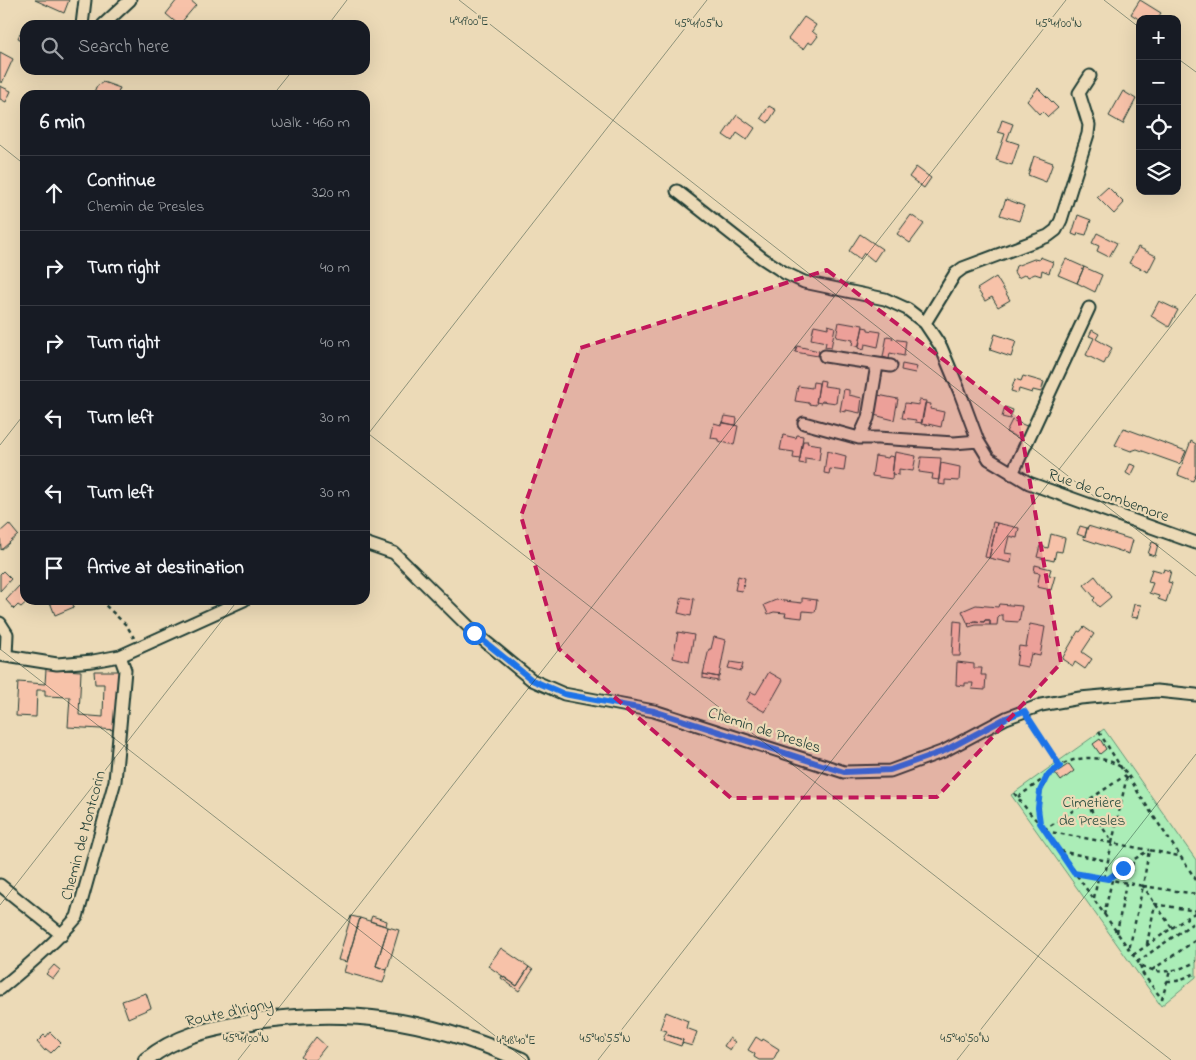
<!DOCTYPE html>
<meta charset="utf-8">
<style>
body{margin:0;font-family:"Indie Flower",sans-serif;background:#242831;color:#f1f3f6}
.controls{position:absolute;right:15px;top:15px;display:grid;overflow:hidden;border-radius:10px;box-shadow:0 5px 20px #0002}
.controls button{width:45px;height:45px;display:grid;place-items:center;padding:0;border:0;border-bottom:1px solid #363941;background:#171b24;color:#f1f3f6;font:25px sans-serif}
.stop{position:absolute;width:15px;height:15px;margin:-11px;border:4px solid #1a73e8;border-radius:50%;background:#fff}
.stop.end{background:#1a73e8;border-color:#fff;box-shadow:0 1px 5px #0008}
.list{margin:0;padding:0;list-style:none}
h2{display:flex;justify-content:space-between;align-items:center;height:65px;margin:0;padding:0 20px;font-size:21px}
h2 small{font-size:16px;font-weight:400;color:#9ea1a6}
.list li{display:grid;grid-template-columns:32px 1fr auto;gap:15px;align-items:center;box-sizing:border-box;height:75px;padding:0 20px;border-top:1px solid #363941}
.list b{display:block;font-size:19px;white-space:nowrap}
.list p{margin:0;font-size:16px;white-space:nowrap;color:#9ea1a6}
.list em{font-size:16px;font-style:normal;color:#9ea1a6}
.icon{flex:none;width:28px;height:28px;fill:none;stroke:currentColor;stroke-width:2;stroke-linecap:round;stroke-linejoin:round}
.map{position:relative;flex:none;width:1196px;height:1060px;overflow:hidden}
.search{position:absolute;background:#171b24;box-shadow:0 5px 20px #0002;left:20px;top:20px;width:350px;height:55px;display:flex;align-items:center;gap:12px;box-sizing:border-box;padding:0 18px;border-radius:15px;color:#9ea1a6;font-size:19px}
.panel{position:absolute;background:#171b24;box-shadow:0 5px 20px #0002;left:20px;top:90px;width:350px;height:515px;border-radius:15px}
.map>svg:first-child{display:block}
</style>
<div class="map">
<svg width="1196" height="1060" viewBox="0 0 1196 1060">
<rect width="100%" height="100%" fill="#ecdab7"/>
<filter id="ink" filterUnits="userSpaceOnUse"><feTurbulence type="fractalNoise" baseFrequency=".02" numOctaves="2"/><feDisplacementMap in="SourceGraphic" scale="10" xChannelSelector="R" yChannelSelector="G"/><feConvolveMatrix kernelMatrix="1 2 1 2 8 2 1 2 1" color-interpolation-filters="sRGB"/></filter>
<g filter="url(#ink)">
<path fill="#abedb7" stroke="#659576" d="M1104,729L1196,860V977L1161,1006L1011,795Z"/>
<path fill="#f7c2a9" stroke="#1f3d34" d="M35,0H69L64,13Z
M177,0H190L196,5L179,25L166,14Z
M1140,0L1161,13L1157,19L1140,20L1131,14Z
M804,17L816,25L812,31L818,36L812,44L808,42L803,49L788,39Z
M23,27L25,28V42L18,38Z
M0,52L13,59L2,83L0,82Z
M103,82L120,88L117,95H93L96,87Z
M0,86L11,91L6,102L0,99Z
M1038,88L1058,108L1048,117L1042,111L1039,114L1027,101Z
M1123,91L1136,99L1123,124L1109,116Z
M769,106L776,110L768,123L761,118Z
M737,115L755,128L747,140L737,133L732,141L723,135Z
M1002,120L1013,124L1007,140L1019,144L1012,165L996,160L1005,134L998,132Z
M1034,156L1053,163L1046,182L1028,175Z
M916,167L931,178L924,188L909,177Z
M1108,187L1124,203L1114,214L1097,197Z
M1006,199L1024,206L1019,221L1000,215Z
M911,215L924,224L910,243L897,234Z
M1078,215L1091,220L1086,235L1078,233L1077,236L1072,234Z
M1097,233L1117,243L1109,257L1097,251L1099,246L1092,243Z
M860,234L882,249L874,261L864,253L860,259L849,251Z
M1138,247L1156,256L1148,272L1129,263Z
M1040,257L1053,262L1049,273L1042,270L1041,276L1035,274L1028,277L1026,274L1018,278L1014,272L1016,266L1034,259L1039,260Z
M1066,259L1084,267L1077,283L1058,275Z
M1084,267L1102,275L1095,292L1077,283Z
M996,277L1010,300L998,307L992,297L985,301L977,289Z
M1159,301L1178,310L1169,327L1151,316Z
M839,322L856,325L857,324L863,325L859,347L852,345L853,340L836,337Z
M814,325L828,328V325L835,327L831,348L825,347L826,342L811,339Z
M863,327L868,328V330L881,332L878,347L865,344L864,350L858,348Z
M1092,330L1099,334L1096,339L1112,348L1104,364L1086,355L1094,338L1089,336Z
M995,334L1016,341L1011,357L990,350Z
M887,336L893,337L892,339L906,341L904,356L890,353L889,359L883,357Z
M797,346L819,351L818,356L795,352Z
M902,364L917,367L915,373L901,370Z
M1023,376L1044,382L1041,392L1033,390L1032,393L1019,389L1018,393L1011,391L1015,379L1021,381Z
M820,380L825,381L824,386L838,388L836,403L822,401L821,403L816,402Z
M813,382L819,383L816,405L809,404V403L795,401L798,386L812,388Z
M844,389L849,390V395L862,398L860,413L846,410V412L840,411Z
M878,395L898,399L894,420L874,415Z
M919,400L926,401L922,423L915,422L916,420L902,418L905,403L919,405Z
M925,403L931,404L930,409L944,412L941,427L928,424L927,425L921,424Z
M1005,407L1013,410L1010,419L1002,417Z
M725,416L737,418L736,425L723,423Z
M1012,420L1029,427L1023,440L1006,432Z
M722,422L738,426L734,445L718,441V439L711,438L714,423L721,425Z
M1124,428L1186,451L1181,462L1179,464L1137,449L1131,451L1115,445Z
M783,435L796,438L797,435L803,436L800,459L793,458L794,452L780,450Z
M803,441H808L807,443L821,445L819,460L805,458V464L799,463Z
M1191,441L1196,444V474L1193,481L1178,475Z
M827,451L846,456L844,471L830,469L829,474L824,473Z
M895,452L916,456L913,471L899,469V475L892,474Z
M875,456L888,458L889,456L894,457L892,479L872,476Z
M921,457L941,458L939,480L932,479L933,474L919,472Z
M941,463L960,467L959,481L945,480V485L938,484Z
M1130,464L1136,466L1131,476L1126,473Z
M993,522L997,523L989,558L985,557Z
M997,523L1019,528L1017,538L1009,536L1005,553L1012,554L1011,563L989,558Z
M9,524L18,535L1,550L0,532Z
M1080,526L1087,528L1085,537L1077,534Z
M1088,526L1133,540L1129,554L1084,539Z
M1051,534L1065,538L1062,552L1056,551L1054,561L1037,557L1040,546L1048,548Z
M1152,542L1158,544L1155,556L1148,554Z
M1035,565L1051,569L1049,575L1055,576L1051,590L1037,587L1040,573L1034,572Z
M1152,569L1163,572L1164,569L1171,571L1168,582L1172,583L1166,602L1158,599L1159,596L1149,593L1153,583L1148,582Z
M3,571L11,579L0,591V574Z
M738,576L745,578L742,591L735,590Z
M1095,576L1111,597L1099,607L1093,600L1095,598L1084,585Z
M19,586L25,592V600H29L21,607L18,605L14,609L6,600Z
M682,597L694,599L691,616L678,613Z
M802,598L817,600L815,612L803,611L802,618L785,616L786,613L774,612L768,614L764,605L776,600L802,603Z
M55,600H71L74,607L55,615L50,602Z
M999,604L1022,606L1019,622L1003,621V615H1000L998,617L997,625H990V620H985L984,622L975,621L968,624L962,611L976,605L998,607Z
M1134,604L1141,605L1138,618L1131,617Z
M985,620H990V625H976L969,627L968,624L975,621L984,622Z
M954,621L962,622L960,656H952Z
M1030,624L1045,627L1040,656L1031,654L1028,667L1016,665L1019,646L1026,647Z
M1084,627L1094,634L1082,652L1092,659L1085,669L1075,662L1073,666L1062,659L1078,631L1080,632Z
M678,632L694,635L689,662L673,658Z
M714,637L726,640L719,677L703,674L709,649H711Z
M730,662L743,664L741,671L728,668Z
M957,662L974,664V668H982L981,675H986L985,690L972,689L973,683H965V686L956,685Z
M46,669L81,671L79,715L103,717L104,684H95L94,671H119L120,691L117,730L68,727L70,697L45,696V690H37L36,717L16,716L18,682L45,684Z
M769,672L783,680L765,712L746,701L751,692L756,694Z
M703,674L718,677V681L703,678Z
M1100,739L1106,749L1100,754L1093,744Z
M1069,764L1074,771L1061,781L1055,773Z
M351,916L360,918L347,962L338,960Z
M372,916L387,921L386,926L370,921Z
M360,918L388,927L376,966L387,970L383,983L344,972Z
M388,927L399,930L387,970L376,966Z
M501,948L529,967L517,986L488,966Z
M54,965L60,970L53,979L46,974Z
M529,967L533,970L519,991L501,978L502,976L517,986Z
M146,993L151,1008L128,1018L122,1001Z
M666,1012L688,1021L686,1028L697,1032L692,1046L682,1043L683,1040L665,1034L667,1031L660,1029Z
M50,1032L61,1043L51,1053L46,1049L45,1051L37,1042L44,1035L46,1037Z
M665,1034L683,1040L681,1046L663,1040Z
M316,1037L326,1046L315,1060H305L301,1057Z
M756,1037L762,1041L763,1039L779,1049L773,1060H759L754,1057L755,1054L748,1050Z
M729,1038L735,1042L730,1050L724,1046Z"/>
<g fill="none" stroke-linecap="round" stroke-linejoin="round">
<g stroke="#1f3d34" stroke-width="15">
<path id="minor" d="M82,25L85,0
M103,25L130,0
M677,191L762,258L785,273L804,282L885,299L907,309L925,323L941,347L959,390L978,441L989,459L1029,483L1196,543
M925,323L955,274L963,268L1048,236L1056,230L1061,220L1088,134L1089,125L1079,93L1090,76
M825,356L891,366
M804,423L859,438H878L954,443L978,441
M859,438L868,418L877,365
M1012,474L1089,308
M365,543L394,553L475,633L532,680L564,694L654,711L844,772L890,771L944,751L1006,718L1041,705L1080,698L1157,691L1196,695
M0,623L7,634L6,656
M0,655L57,664L93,661L120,656L244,600
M0,885L62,935
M0,989C27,967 54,944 77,917L115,781L125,670L120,656"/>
</g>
<g stroke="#1f3d34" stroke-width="18">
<path id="tertiary" d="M146,1060C176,1036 208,1029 245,1023C346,1006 429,1019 522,1060"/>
</g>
<path stroke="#1f3d34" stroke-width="2.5" stroke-dasharray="4 4" stroke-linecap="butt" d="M100,600L127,626L134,638
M1030,721L1060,766
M1099,732L1122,769
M1014,793L1033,817L1040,823
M1018,797L1046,777
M1086,802L1112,842
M1044,830L1126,775
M1045,831L1112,843
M1112,843L1127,776
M1060,851L1108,861
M1075,873L1143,886L1129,950
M1104,878L1112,843L1149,850
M1108,879L1123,868L1132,870L1133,860L1149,850
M1196,880C1178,852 1159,825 1141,797C1135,788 1129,774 1122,768C1105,755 1077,755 1060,766C1039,778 1037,802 1040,823L1140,965C1145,967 1151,970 1156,971C1168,973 1186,968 1196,961
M1143,886L1196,894
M1094,898L1098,878
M1104,915L1112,880
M1172,928L1196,912
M1117,933L1126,883
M1147,944L1155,904L1196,911
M1133,955L1172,928L1143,886L1149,850L1179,856
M1137,962L1196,921
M1140,965L1143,974L1162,999L1170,971
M1152,970L1196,940
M1167,981H1177L1196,973"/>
<use href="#minor" stroke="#ecdab7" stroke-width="11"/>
<use href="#tertiary" stroke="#ecdab7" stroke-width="14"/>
</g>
</g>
<g fill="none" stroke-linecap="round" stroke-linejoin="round" filter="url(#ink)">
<path stroke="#1a73e8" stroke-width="6" d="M474,633L532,680L564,694L654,711L844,772L890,770L944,751L1006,718L1024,711L1060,766L1047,776L1040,791L1038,808L1040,823L1074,873L1108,879L1123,868"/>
</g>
<path fill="#c2185b" fill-opacity="0.2" stroke="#c2185b" stroke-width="4" stroke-dasharray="10 6" stroke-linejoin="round" d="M827,270L1019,418L1061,663L937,797L731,798L559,649L521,516L580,348Z"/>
<path fill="none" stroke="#1f3d34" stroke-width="1" stroke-opacity="0.45" d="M459,0L1196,576M1104,0L1140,28M328,25L347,0M1177,58L1196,72M273,95L293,70M0,145L25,165M365,431L1171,1060M365,438L707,0M0,445L25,413M0,649L526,1060M0,905L238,600M238,1060L1066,0M598,1060L1196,294M957,1060L1196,754"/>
<g text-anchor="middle" stroke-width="4.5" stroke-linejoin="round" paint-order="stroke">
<g font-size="16" fill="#1f3d34" stroke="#ecdab7">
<text transform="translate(1109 494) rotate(20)" y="6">Rue de Combemore</text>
<text transform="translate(765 729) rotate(18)" y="6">Chemin de Presles</text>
<text transform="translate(82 835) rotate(-75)" y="6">Chemin de Montcorin</text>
<text transform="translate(229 1011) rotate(-12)" y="6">Route d'Irigny</text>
</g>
<g font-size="16" fill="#2d4f41" stroke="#ecdab7">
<text x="1092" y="807">Cimetière<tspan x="1092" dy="18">de Presles</tspan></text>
</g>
</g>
<g font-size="12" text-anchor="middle" fill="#1f3d34" stroke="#ecdab7" stroke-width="4.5" stroke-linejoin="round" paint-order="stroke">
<text x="469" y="25">4°49'00"E</text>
<text x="699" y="27">45°41'05"N</text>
<text x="1059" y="27">45°41'00"N</text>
<text x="246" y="1042">45°41'00"N</text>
<text x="605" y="1042">45°40'55"N</text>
<text x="965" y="1042">45°40'50"N</text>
<text x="516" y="1044">4°48'40"E</text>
</g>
</svg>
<div class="controls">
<button>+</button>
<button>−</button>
<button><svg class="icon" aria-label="locate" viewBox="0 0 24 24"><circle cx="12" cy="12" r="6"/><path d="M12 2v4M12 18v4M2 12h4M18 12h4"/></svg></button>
<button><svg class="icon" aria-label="layers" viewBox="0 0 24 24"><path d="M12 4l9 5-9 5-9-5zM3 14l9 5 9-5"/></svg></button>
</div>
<div class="stop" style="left:474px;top:633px"></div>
<div class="stop end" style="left:1123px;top:868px"></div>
<div class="search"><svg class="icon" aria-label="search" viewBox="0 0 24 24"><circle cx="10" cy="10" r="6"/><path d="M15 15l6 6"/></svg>Search here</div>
<section class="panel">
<h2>6 min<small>Walk · 460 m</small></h2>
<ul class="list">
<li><svg class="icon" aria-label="ahead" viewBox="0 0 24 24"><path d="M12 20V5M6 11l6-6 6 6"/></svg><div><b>Continue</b><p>Chemin de Presles</p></div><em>320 m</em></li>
<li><svg class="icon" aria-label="right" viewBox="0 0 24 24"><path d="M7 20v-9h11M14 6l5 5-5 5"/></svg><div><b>Turn right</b></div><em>40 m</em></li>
<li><svg class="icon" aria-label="right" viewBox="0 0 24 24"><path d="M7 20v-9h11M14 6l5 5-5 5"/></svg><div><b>Turn right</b></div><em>40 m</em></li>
<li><svg class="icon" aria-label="left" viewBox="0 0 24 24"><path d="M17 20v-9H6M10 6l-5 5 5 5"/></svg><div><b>Turn left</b></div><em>30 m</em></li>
<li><svg class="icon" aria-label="left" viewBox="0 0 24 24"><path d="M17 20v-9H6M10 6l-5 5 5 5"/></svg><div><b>Turn left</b></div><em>30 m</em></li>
<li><svg class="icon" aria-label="arrive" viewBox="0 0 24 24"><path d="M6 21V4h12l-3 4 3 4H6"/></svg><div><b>Arrive at destination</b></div></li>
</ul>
</section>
</div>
